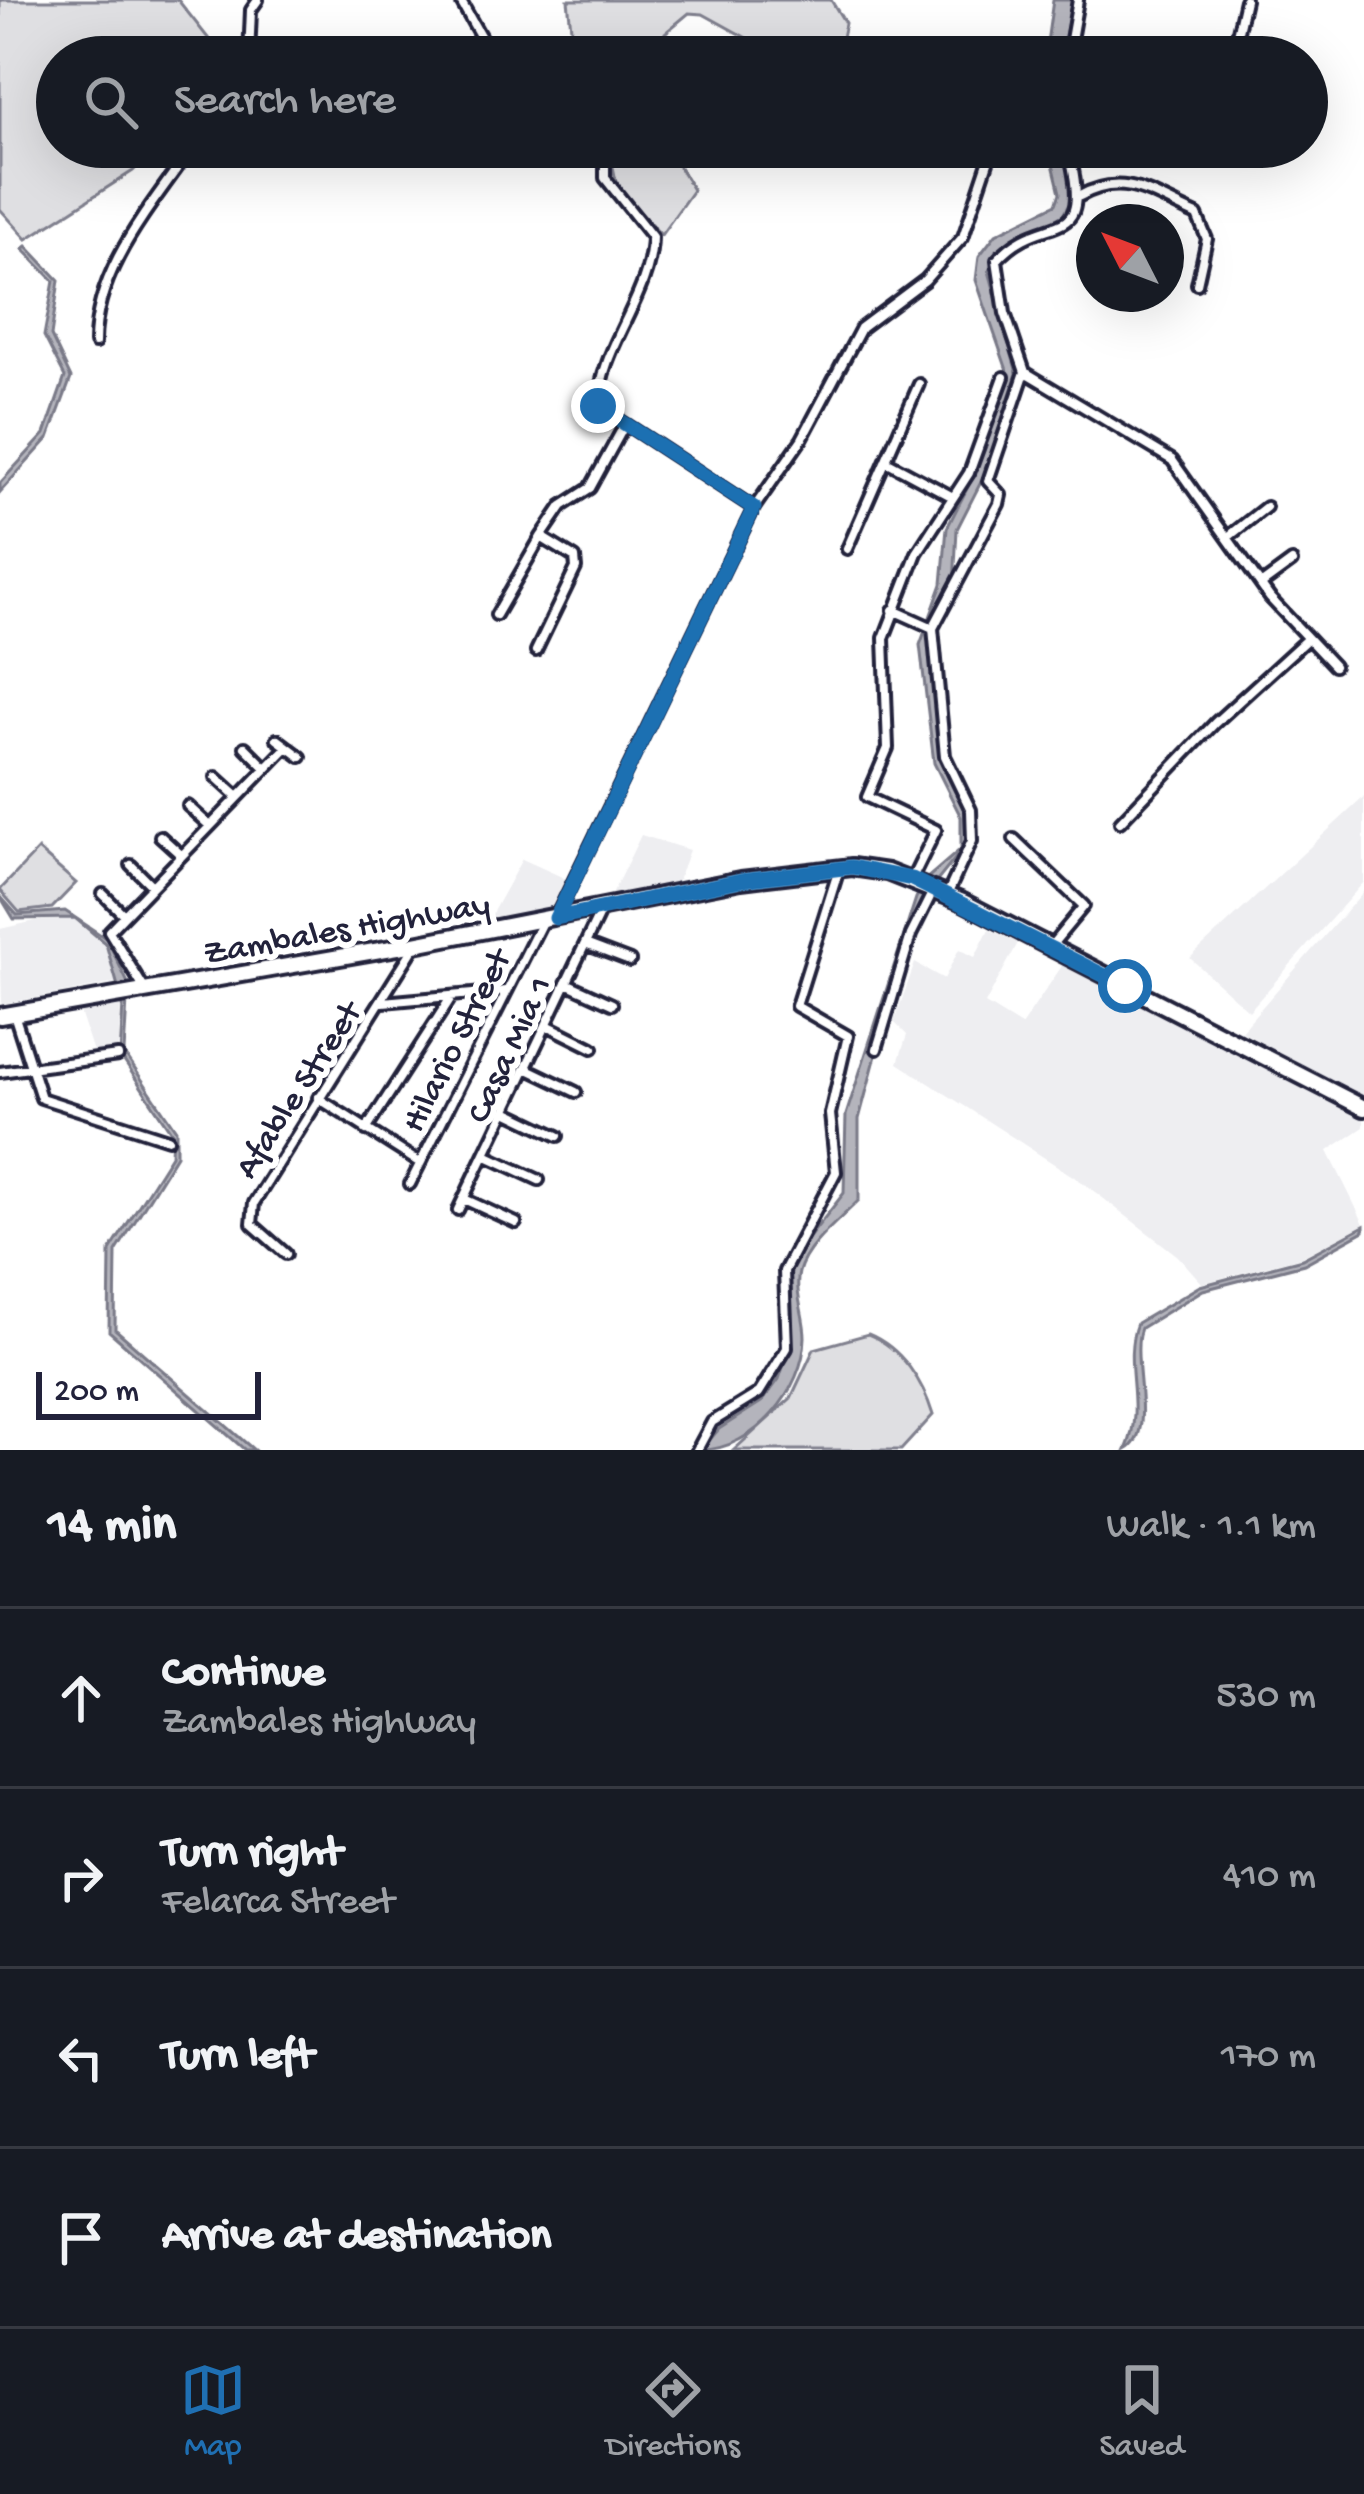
<!DOCTYPE html>
<meta charset="utf-8">
<style>
body{margin:0;font-family:"Gochi Hand",sans-serif;background:#242831;color:#f1f3f6}
.compass{position:absolute;left:1076px;top:204px;width:108px;height:108px;border-radius:50%;background:#171b24;box-shadow:0 12px 48px #0002;rotate:312deg}
.scale{position:absolute;left:36px;bottom:30px;width:225px;box-sizing:border-box;padding-left:12px;border:6px solid #22223b;border-top:0;font-size:33px;line-height:42px;white-space:nowrap;color:#22223b;-webkit-text-stroke:9px #fff;paint-order:stroke}
.stop{position:absolute;width:36px;height:36px;margin:-27px;border:9px solid #1f6fb2;border-radius:50%;background:#fff}
.stop.end{background:#1f6fb2;border-color:#fff;box-shadow:0 3px 12px #0008}
.list{margin:0;padding:0;list-style:none}
h2{display:flex;justify-content:space-between;align-items:center;height:156px;margin:0;padding:0 48px;font-size:51px}
h2 small{font-size:39px;font-weight:400;color:#9ea1a6}
.list li{display:grid;grid-template-columns:78px 1fr auto;gap:36px;align-items:center;box-sizing:border-box;height:180px;padding:0 48px;border-top:3px solid #363941}
.list b{display:block;font-size:45px;white-space:nowrap}
.list p{margin:0;font-size:39px;white-space:nowrap;color:#9ea1a6}
.list em{font-size:39px;font-style:normal;color:#9ea1a6}
.icon{flex:none;width:66px;height:66px;fill:none;stroke:currentColor;stroke-width:2;stroke-linecap:round;stroke-linejoin:round}
.map{position:relative;flex:none;width:1364px;height:1450px;overflow:hidden}
.search{position:absolute;background:#171b24;box-shadow:0 12px 48px #0002;left:36px;right:36px;top:36px;height:132px;display:flex;align-items:center;gap:30px;box-sizing:border-box;padding:0 42px;border-radius:66px;color:#9ea1a6;font-size:45px}
.sheet{height:876px;background:#171b24}
nav{display:flex;justify-content:space-around;align-items:center;box-sizing:border-box;height:168px;border-top:3px solid #363941;background:#171b24;font-size:33px;color:#9ea1a6}
nav a{display:grid;justify-items:center;gap:6px}
nav .on{color:#1f6fb2}
.map>svg:first-child{display:block}
</style>
<div class="map">
<svg width="1364" height="1450" viewBox="0 0 1364 1450">
<rect width="100%" height="100%" fill="#fff"/>
<filter id="ink" filterUnits="userSpaceOnUse"><feTurbulence type="fractalNoise" baseFrequency=".00833" numOctaves="2"/><feDisplacementMap in="SourceGraphic" scale="24" xChannelSelector="R" yChannelSelector="G"/><feConvolveMatrix kernelMatrix="1 2 1 2 8 2 1 2 1" color-interpolation-filters="sRGB"/></filter>
<g filter="url(#ink)">
<path fill="#eeeef1" d="M1364,797V882L1249,1011L1190,958Z
M641,835L689,850L675,888L609,900Z
M522,859L573,882L559,910L490,917Z
M1364,891V1101L1241,1031Z
M53,917L75,918L105,945L118,983L2,1004L0,929Z
M989,929L1018,943L985,1004L1021,1026L1064,963L1364,1118V1127L1328,1151L1364,1224L1301,1257L1202,1283L1178,1256L1082,1182L898,1063L907,1035L894,1022L915,963L944,979L959,949L975,957Z
M121,1004L118,1055L95,1058L80,1012Z"/>
<path fill="#dfdfe2" stroke="#80808e" stroke-width="3" d="M0,0H178L223,57H57V147H157L133,171L27,239L0,209Z
M568,0H831L845,23L838,57H781L703,14L689,13L665,33L655,57H574Z
M609,147H667L693,190L661,235L617,186Z
M38,850L76,883L52,908L19,912L0,890Z
M868,1334C902,1348 923,1382 933,1415L901,1450H734L791,1398L814,1349Z"/>
<path fill="#b4b4bc" stroke="#7a7a88" stroke-width="3" d="M1053,0H1072L1061,57H1045Z
M1049,147H1063L1074,195L1063,215L996,250L989,271L1017,373L983,478L957,529L954,585L933,637L942,757L970,813V840L922,900L902,958L859,1119V1200C841,1219 806,1245 799,1272C794,1293 805,1315 805,1337C804,1390 754,1450 701,1450L719,1429L763,1401L779,1379L790,1346L788,1273L800,1249L844,1193L846,1115L916,898L925,880L961,849V817L934,763L920,645L942,584L947,528L975,473L1008,373L976,280L979,256L996,234L1056,204L1060,193Z
M27,246L59,280L51,336L71,378L49,438L0,492V483L45,434L65,377L44,336L54,281L23,249Z
M0,896L17,915L65,911L107,939L128,983L124,1053L176,1130V1155L116,1252L115,1329L254,1450H245L109,1331L110,1251L171,1155L172,1133L120,1055L123,1004L106,944L75,918L14,919Z
M1364,1226V1231L1304,1264L1203,1290L1141,1328C1129,1358 1158,1433 1126,1450C1146,1405 1121,1364 1137,1323L1200,1286L1302,1259Z"/>
<g fill="none" stroke-linecap="round" stroke-linejoin="round">
<g stroke="#22223b" stroke-width="16">
<path id="street" d="M460,0L492,57
M249,57L251,10L258,0
M537,57H555
M1068,57L1078,0
M1232,57L1245,0
M605,147V178L652,237C651,297 601,344 598,406L754,508
M1080,196C1125,171 1153,196 1197,215L1207,239L1197,284
M95,343C95,268 152,206 192,147
M1025,372L1172,460L1270,598L1334,666
M886,461L953,497
M1228,537L1266,507
M847,549L919,384
M1262,584L1292,562
M893,610L933,628
M496,615L541,537
M536,651L576,568L575,558L541,537L562,506L590,488L624,426
M277,739L301,757
M245,747L266,768
M216,777L238,797
M188,806L210,826
M1120,822L1215,723L1307,639
M160,836L181,855
M1014,839L1084,906L1050,947
M131,865L152,886
M912,879L936,830L867,797L888,748L884,638L917,553L969,473L1004,377
M103,894L124,915
M947,895L972,841L971,810L945,756L933,628L999,504L1001,495L988,481L1025,372L1005,313L997,260C1045,205 1096,257 1068,147
M556,917L754,508L802,439L861,328L925,280L963,237L993,147
M585,944L630,961
M566,983L612,1004
M145,990L109,931L287,747
M383,1002L506,991
M14,1014L41,1098L168,1139
M547,1025L593,1048
M877,1049L911,935L933,891
M526,1068L576,1092
M0,1072L118,1056
M318,1098L420,1163
M506,1111L558,1136
M366,1130L452,996
M485,1155L539,1180
M410,1184L543,920
M464,1199L516,1223
M458,1210L601,910
M286,1254L252,1224L254,1203L415,946
M697,1450L712,1422L759,1393L787,1348L784,1271L836,1172L830,1114L848,1036L796,1006L839,869"/>
</g>
<g stroke="#22223b" stroke-width="22">
<path id="primary" d="M0,1016L415,944L741,880L852,867L887,872L963,902L1364,1108"/>
</g>
<use href="#street" stroke="#fff" stroke-width="8"/>
<use href="#primary" stroke="#fff" stroke-width="14"/>
</g>
</g>
<g fill="none" stroke-linecap="round" stroke-linejoin="round" filter="url(#ink)">
<path stroke="#1f6fb2" stroke-width="15" d="M598,406L754,508L556,918L741,880L852,867L912,879L1125,986"/>
</g>
<g text-anchor="middle" stroke-width="12" stroke-linejoin="round" paint-order="stroke">
<g font-size="36" fill="#22223b" stroke="#fff">
<text transform="translate(346 925) rotate(-10)" y="13">Zambales Highway</text>
<text transform="translate(453 1039) rotate(-63)" y="13">Hilario Street</text>
<text transform="translate(506 1048) rotate(-65)" y="13">Casa Mia 1</text>
<text transform="translate(295 1088) rotate(-57)" y="13">Afable Street</text>
</g>
</g>
</svg>
<svg class="compass" viewBox="-18 -18 36 36"><path d="M0-13l5 13h-10z" fill="#e53935"/><path d="M0 13l5-13h-10z" fill="#9ea1a6"/></svg>
<div class="scale">200 m</div>
<div class="stop" style="left:1125px;top:986px"></div>
<div class="stop end" style="left:598px;top:406px"></div>
<div class="search"><svg class="icon" aria-label="search" viewBox="0 0 24 24"><circle cx="10" cy="10" r="6"/><path d="M15 15l6 6"/></svg>Search here</div>
</div>
<section class="sheet">
<h2>14 min<small>Walk · 1.1 km</small></h2>
<ul class="list">
<li><svg class="icon" aria-label="ahead" viewBox="0 0 24 24"><path d="M12 20V5M6 11l6-6 6 6"/></svg><div><b>Continue</b><p>Zambales Highway</p></div><em>530 m</em></li>
<li><svg class="icon" aria-label="right" viewBox="0 0 24 24"><path d="M7 20v-9h11M14 6l5 5-5 5"/></svg><div><b>Turn right</b><p>Felarca Street</p></div><em>410 m</em></li>
<li><svg class="icon" aria-label="left" viewBox="0 0 24 24"><path d="M17 20v-9H6M10 6l-5 5 5 5"/></svg><div><b>Turn left</b></div><em>170 m</em></li>
<li><svg class="icon" aria-label="arrive" viewBox="0 0 24 24"><path d="M6 21V4h12l-3 4 3 4H6"/></svg><div><b>Arrive at destination</b></div></li>
</ul>
</section>
<nav>
<a class="on"><svg class="icon" aria-label="map" viewBox="0 0 24 24"><path d="M3 6l6-2 6 2 6-2v14l-6 2-6-2-6 2zM9 4v14M15 6v14"/></svg>Map</a>
<a><svg class="icon" aria-label="directions" viewBox="0 0 24 24"><path d="M12 3l9 9-9 9-9-9zM9 14v-3h6M13 9l2 2-2 2"/></svg>Directions</a>
<a><svg class="icon" aria-label="saved" viewBox="0 0 24 24"><path d="M7 4h10v16l-5-4-5 4z"/></svg>Saved</a>
</nav>
